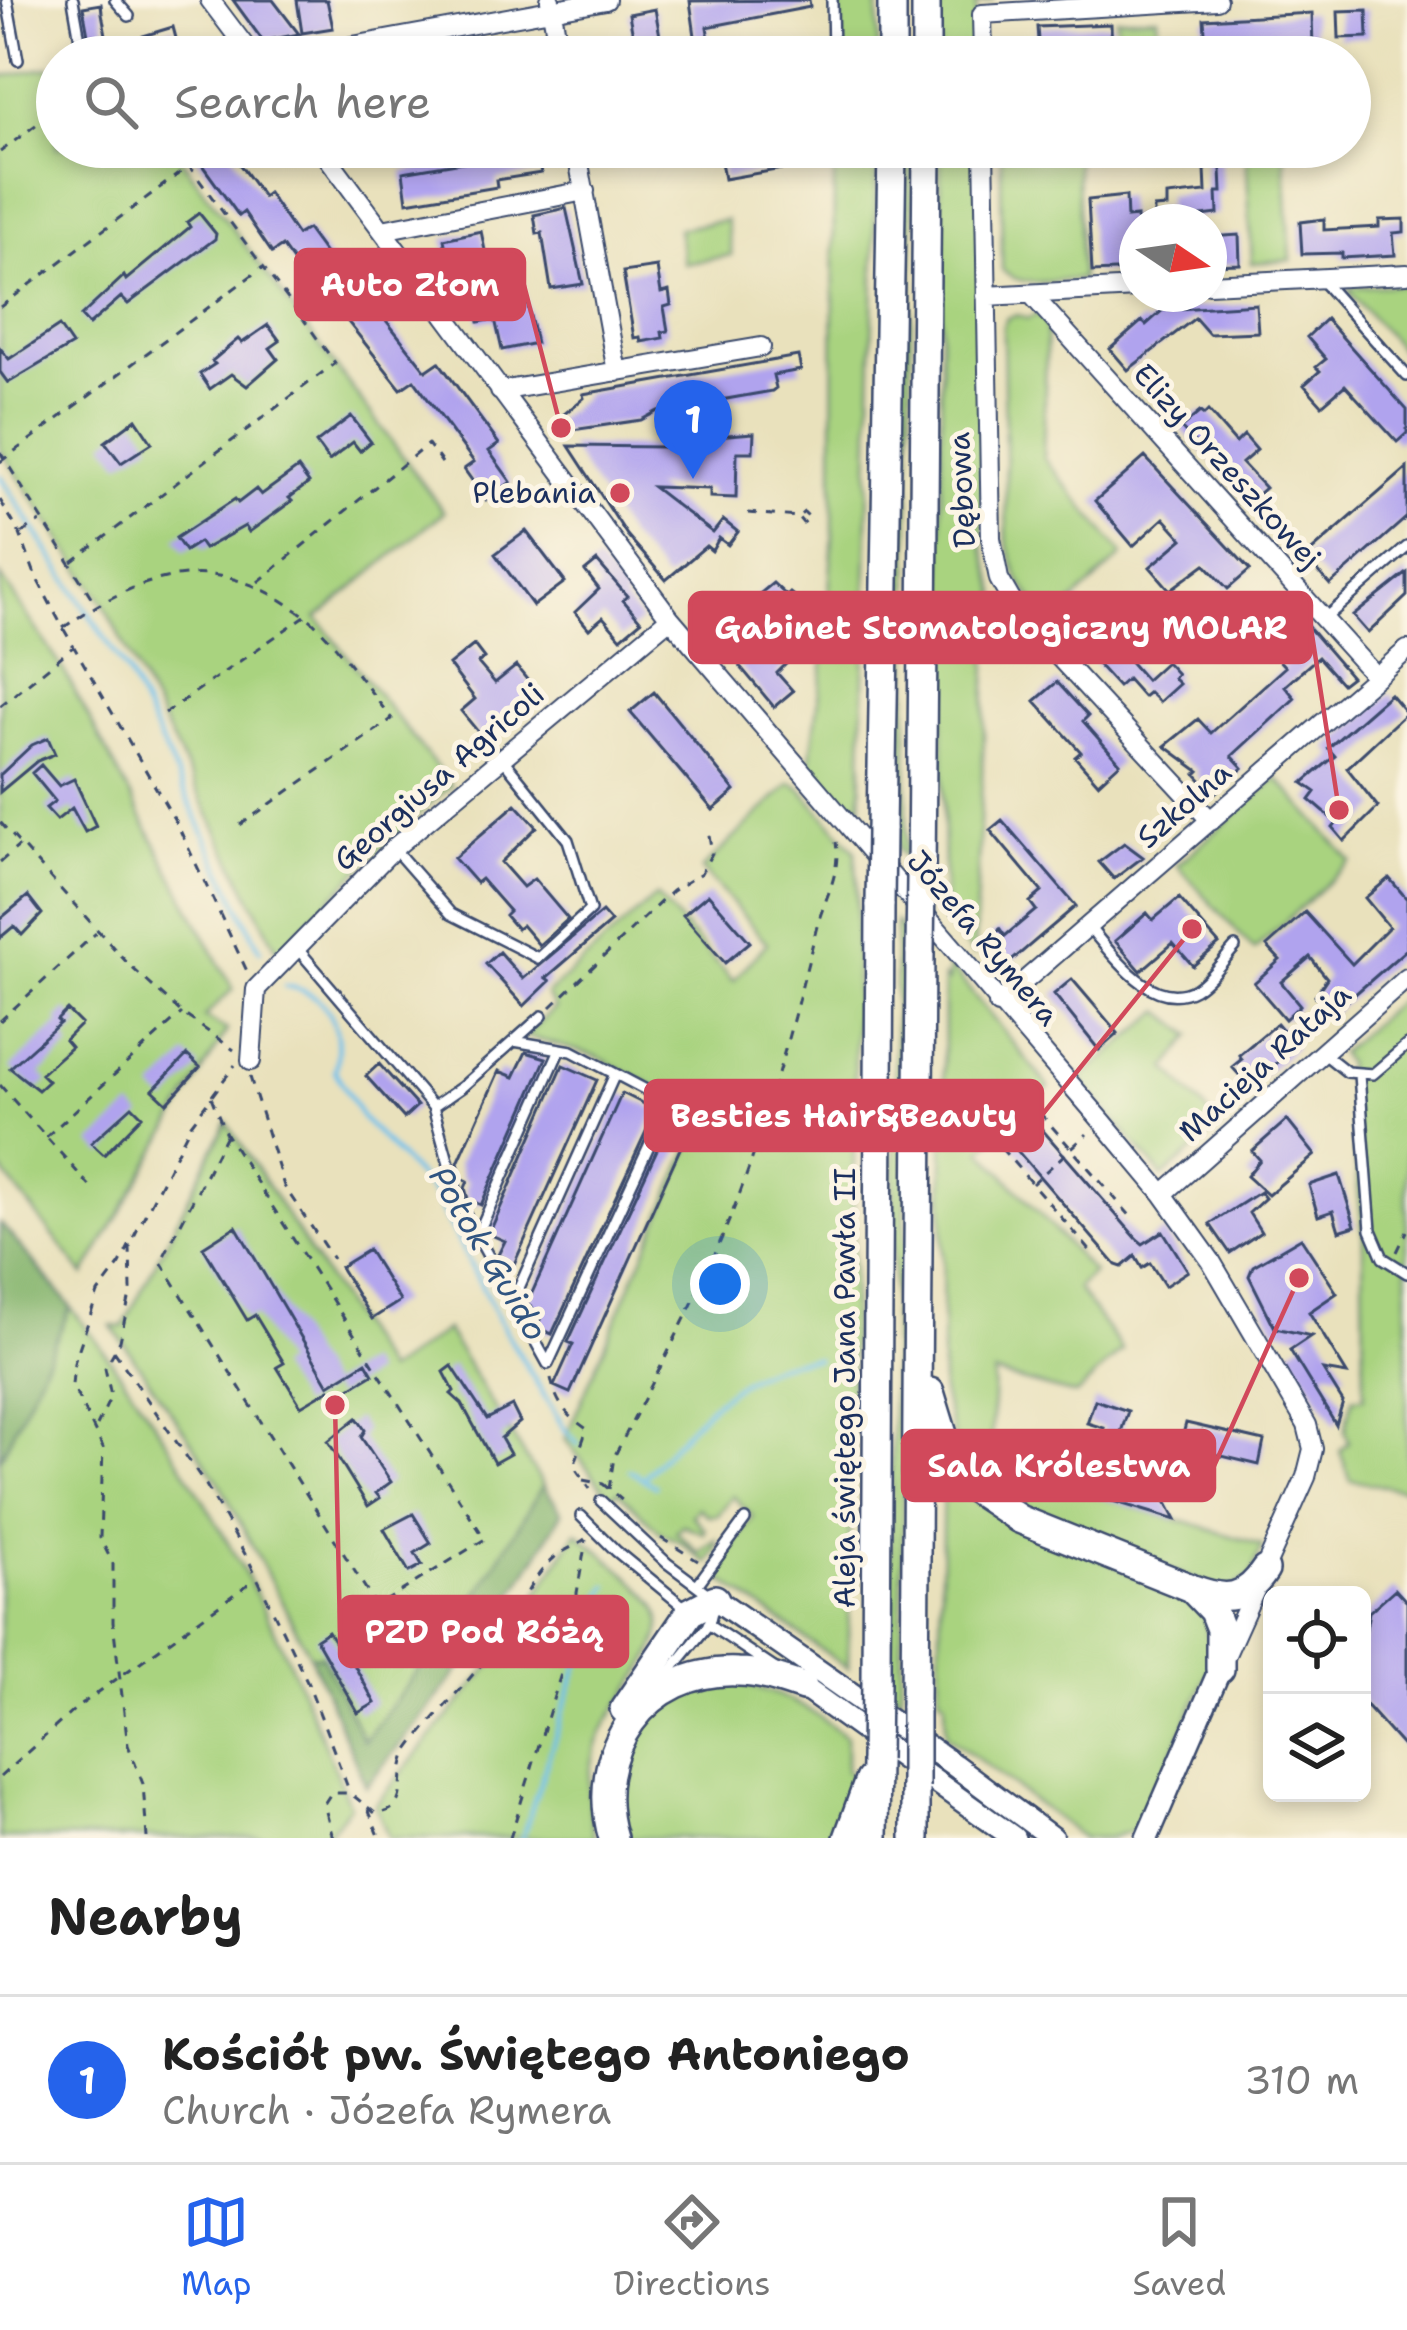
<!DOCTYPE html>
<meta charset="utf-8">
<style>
body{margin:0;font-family:"Shantell Sans",sans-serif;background:#f2f2f2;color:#222}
.controls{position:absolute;right:36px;bottom:36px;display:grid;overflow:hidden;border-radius:18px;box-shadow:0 6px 18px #0003}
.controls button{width:108px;height:108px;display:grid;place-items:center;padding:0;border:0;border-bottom:3px solid #e0e0e0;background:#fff;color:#222;font:60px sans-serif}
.compass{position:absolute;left:1119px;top:204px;width:108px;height:108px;border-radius:50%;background:#fff;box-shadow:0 6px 18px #0003;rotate:103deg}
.you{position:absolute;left:720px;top:1284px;width:42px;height:42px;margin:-30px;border:9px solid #fff;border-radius:50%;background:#1a73e8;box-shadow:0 0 0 18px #1a73e833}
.badge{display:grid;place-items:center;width:78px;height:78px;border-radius:50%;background:#2563eb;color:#fff;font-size:39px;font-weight:700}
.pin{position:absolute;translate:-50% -99px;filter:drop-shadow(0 3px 6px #0008)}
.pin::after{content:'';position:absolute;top:63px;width:42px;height:36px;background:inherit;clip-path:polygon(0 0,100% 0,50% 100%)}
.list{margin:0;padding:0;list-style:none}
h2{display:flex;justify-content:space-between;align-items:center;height:156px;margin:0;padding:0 48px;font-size:51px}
h2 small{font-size:39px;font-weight:400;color:#767676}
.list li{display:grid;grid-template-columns:78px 1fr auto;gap:36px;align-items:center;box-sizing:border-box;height:168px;padding:0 48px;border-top:3px solid #e0e0e0}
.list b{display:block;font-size:45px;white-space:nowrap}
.list p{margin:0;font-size:39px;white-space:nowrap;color:#767676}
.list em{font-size:39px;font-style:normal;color:#767676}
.icon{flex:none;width:66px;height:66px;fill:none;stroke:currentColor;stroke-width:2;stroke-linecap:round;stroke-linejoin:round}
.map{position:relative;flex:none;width:1407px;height:1838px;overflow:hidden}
.search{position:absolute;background:#fff;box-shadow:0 6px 18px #0003;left:36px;right:36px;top:36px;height:132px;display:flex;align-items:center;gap:30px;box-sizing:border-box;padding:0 42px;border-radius:66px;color:#767676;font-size:45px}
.sheet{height:324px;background:#fff}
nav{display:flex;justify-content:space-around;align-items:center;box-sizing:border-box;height:168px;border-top:3px solid #e0e0e0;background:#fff;font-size:33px;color:#767676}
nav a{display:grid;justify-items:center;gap:6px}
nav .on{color:#2563eb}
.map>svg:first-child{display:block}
</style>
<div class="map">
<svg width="1407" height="1838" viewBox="0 0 1407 1838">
<rect width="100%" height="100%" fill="#fcf5e5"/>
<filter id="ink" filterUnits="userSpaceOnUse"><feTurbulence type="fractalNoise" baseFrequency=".00833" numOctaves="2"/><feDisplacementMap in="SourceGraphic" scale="24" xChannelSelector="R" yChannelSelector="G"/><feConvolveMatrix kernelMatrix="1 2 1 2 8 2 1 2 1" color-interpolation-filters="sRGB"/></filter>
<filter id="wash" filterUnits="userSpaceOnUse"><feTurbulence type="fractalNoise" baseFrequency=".004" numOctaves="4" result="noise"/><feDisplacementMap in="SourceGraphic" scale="48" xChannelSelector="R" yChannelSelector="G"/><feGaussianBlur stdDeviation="2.7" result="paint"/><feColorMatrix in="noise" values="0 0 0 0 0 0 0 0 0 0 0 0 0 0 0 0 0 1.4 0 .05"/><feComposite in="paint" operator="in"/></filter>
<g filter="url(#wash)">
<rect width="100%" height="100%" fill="#e9e1bc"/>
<path fill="#a9d37f" stroke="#62816e" stroke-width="3" d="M839,0H878V57H840Z
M939,0H995L976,4L977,57H939Z
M1157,16L1159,57H1118L1116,18Z
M50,67L54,85H57V147H172L444,512L317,618L451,785L383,846L278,952L102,601L0,449V77Z
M820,147H877L861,807L856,803L855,815L810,764L825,653L833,534L834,160L822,162Z
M906,147H913L906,858L898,850Z
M940,147H978L983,547L997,592L989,621L974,955L949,927V910L944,904Z
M1246,147H1284L1291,260L1252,263Z
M1076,152L1081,279C1057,280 1020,289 1002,270L1001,155Z
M726,220L732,255L684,264L678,229Z
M1407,285V357L1348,291L1354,287Z
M1035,314L1047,322L1043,457L1123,555L1050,623L1019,580L1007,543L1003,326L1007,318L1018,315L1028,319Z
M0,575L63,669L233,989L204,1017L227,1030L84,1275L0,1168Z
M1277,778L1351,861L1254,950L1177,865Z
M791,783L800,788L855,850L857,879L848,1668L723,1581L716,1569L753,1517L733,1496L718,1515L709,1516L698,1508L692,1515L705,1529L704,1533L683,1525L676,1531L699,1553L716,1540V1549L707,1563L681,1542L661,1533L618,1491L610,1497L565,1439L705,1112L596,1056L525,1036L555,1008L546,995L656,896L733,981L767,943L702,869Z
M896,922L907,935L901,1698L890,1690Z
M949,965L1049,1087L982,1150L1093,1273L1077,1288L1122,1350L1076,1395L994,1374L990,1464L1262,1545L1251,1576L1225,1592L1012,1508L960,1462L942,1392L944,978L948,981Z
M1407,993V1490L1350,1480L1340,1451L1349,1442L1345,1431L1353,1398L1364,1397L1363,1237L1346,1063L1340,1053Z
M1161,1011L1192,1035L1167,1068L1221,1127L1163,1177L1080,1079Z
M227,1122L386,1372L446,1330L543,1485L480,1590L363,1742L322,1656H310L219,1482L112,1326L123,1327Z
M0,1223C115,1352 216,1504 289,1661C310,1709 330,1758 350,1806L324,1838H0Z
M943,1477L960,1493L1203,1606L1212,1663L1140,1828L1109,1838H1083L946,1735L945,1700L939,1696Z
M577,1532C596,1549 647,1588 657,1608C676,1643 618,1699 603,1730C587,1764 585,1802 595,1838H389L375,1805L497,1658Z
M732,1683C777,1689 813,1709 846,1737V1771L852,1775L851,1784L842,1838H621L615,1817L626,1741L679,1689Z"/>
<path fill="#86b56e" stroke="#507266" stroke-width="3" d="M0,1223L71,1307L0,1460Z
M543,1485L562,1512C508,1612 438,1699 366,1786L310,1656H322L364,1741L480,1590Z"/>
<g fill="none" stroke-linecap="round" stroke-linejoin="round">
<path stroke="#70c1eb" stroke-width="4.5" d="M0,476L128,674L260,950
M285,986C331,993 344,1028 335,1071L362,1118L432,1191L504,1329L564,1428L578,1444
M629,1470L655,1486
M644,1477C692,1426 740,1358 817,1359
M522,1838L599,1602L608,1586"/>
</g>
<g id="blocks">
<path fill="#b0a3ee" d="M233,0H273L299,34L263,41Z
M297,0H327L333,28L302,33Z
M809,0L810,7L707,27L712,57H698L690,1Z
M101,4L102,13L110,57H92L83,7Z
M655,9L660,36L634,41L629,14Z
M1367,10L1368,37L1339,38L1338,11Z
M1312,13L1313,48L1288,50V56L1280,57H1230V45L1206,46L1204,19Z
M1111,24L1112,54H1039L1037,27Z
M173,27L181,57H149L143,36Z
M522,39L525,57H460L459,49Z
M189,147H227L263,197L268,193L297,235L307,229L337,270L312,288L282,246L272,253L244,212L239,216Z
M509,147H536L541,173L496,180L497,187L407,202L403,172L492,157L491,150Z
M806,147H820L822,162L724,179L721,162Z
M1204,147H1220L1222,192H1217L1218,214L1154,222V208L1167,207V196L1206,192Z
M1126,196L1127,218L1137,217V270L1092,272L1088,200Z
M566,208L583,284L551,289L542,233L537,234L534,215Z
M199,213L216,234L215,239L128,304L121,297L89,325L81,316L124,276L126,280L190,227L187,222Z
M1324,219V230L1379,227V220L1404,219V232L1393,233L1395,255L1342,258V253L1302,254L1300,222Z
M481,231L491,280L521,274L536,343L502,350L495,319L479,322L472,286L454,290L444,239Z
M1239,235L1240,264L1211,265L1209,237Z
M657,267L661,293L669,291L671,305L664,307L668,331L662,332L663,338L641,342L640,337L634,338L623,272Z
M362,290L426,371L439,362L499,444L489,451L511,482L486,500L464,469L474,462L414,380L401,389L337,308Z
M1256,304L1258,332L1209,334L1195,318L1128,370L1110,349L1142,321L1146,325L1163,310Z
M1326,319L1407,410V433L1397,442L1345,385L1322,405L1304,385L1320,371L1316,367L1326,359L1307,337Z
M268,325L280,341L270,348L278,359L247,386L231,374L210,389L200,374L215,364L212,361L238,339L242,343Z
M59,326L72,345L8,383L0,372V348L9,359Z
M798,356L801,370L773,375L776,388L772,391L658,411L641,420L559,432L553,423L584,398L583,394Z
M1208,411L1236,443L1244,435L1257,450L1242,463L1265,488L1249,502L1181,428L1200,412L1204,415Z
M351,416L371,442L360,451L353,442L329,461L316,443Z
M136,419L152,443L121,463L105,442Z
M754,433L753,452H737L736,498L710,497V489L653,487L713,533L723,520L738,532L728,545L719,538L712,551L706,546L666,580L627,535L569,446L665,447L664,440Z
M1145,457L1250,570L1228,589L1205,564L1170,590L1150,567L1183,539L1164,518L1133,546L1095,501Z
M298,468L309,483L289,498L292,501L249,532L245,526L204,549L199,542L185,551L176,538L235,499L238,503L256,489L261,495Z
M1407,468V517L1330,585L1305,557Z
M526,531L565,582L533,606L495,554Z
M597,561L627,596L623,600L641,621L621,638L603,617L589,629L575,612L599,589L585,571Z
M1407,573V596L1368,633L1353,616Z
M773,583L787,596L790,593L800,601L781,625L762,609L753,616L745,606Z
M1078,602L1146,680L1166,662L1177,674L1173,678L1179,684L1159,702L1149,692L1143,697L1127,679L1118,687L1058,621Z
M1297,614L1351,677L1342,684L1318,657L1285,686L1295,698L1232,756L1243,768L1214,794L1196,774L1199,771L1165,746L1198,719L1211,733L1285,667L1258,637L1269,628L1275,634Z
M735,615L770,656L786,640L798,652L777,673L793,691L774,707L713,634Z
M474,645L484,658L478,663L495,683L516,666L538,693L483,738L461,711L475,699L449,665Z
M1057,682L1088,716L1083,721L1120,763L1098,783L1075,757L1081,752L1035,701Z
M654,692L735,791L713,810L630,712Z
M1390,694L1406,713L1347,768L1378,807L1344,841L1333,828L1337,823L1310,800L1316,792L1303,783L1335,756L1328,748Z
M48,738L55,754L37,761L0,792V775L32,745Z
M41,765L59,786L74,779L96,826L85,832L72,808L57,820L46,808L55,801L32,773Z
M516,804L537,827L501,862L523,887L534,879L568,919L539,945L522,925L517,929L505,915L509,911L481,879L476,883L454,858Z
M1002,820L1076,906L1008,964L987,939L1000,929L1005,936L1036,910L1030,902L1042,892L990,830Z
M1124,843L1143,857L1114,879L1099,862Z
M1389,878L1407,899V949L1331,1015L1315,996L1327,978L1310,957L1281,982L1300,1005L1285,1019L1254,983L1280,960L1267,946L1305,912L1352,964L1389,927L1365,898Z
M708,894L750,942L725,963L683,915Z
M28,896L42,914L22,935L14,926L0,938V919Z
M1179,898L1219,944L1193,966L1173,943L1141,971L1115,941L1147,913L1153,920Z
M602,912L611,922L546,978L550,981L524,1006L486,964L499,952L523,979Z
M1072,979L1118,1033L1099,1050L1054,994Z
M67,1010L81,1024L65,1040L71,1047L41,1074L48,1081L38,1090L10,1068L60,1023L57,1020Z
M1277,1023L1296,1046L1250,1087L1232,1067L1242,1059L1239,1055Z
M526,1052L546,1058L481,1205L468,1199L465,1188L468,1181L462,1178L458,1163L499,1071L514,1077Z
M187,1055L200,1067L167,1103L153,1090Z
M379,1064L417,1106L404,1118L366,1076Z
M563,1065L597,1080L514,1264L498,1255L505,1241L489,1234Z
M622,1093L656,1110L552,1334L538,1328L541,1315L527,1304Z
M132,1106L142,1116L104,1155L91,1143Z
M673,1115L692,1122L570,1393L554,1386L573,1344L568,1342Z
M1033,1119L1137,1239L1143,1244L1163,1231L1188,1271L1165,1286L1150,1263L1142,1268L1135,1256L1122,1267L1116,1265L1008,1140Z
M1287,1120L1315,1155L1268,1195L1247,1176L1260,1160L1252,1151Z
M1339,1175L1355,1226L1339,1231L1333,1211L1318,1216L1309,1185Z
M1260,1192L1265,1198L1249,1213L1261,1232L1230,1253L1210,1224Z
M236,1226L329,1385L366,1362L373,1374L335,1397L330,1389L301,1406L277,1367L284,1363L255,1315L247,1320L203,1247Z
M1301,1238L1337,1293L1309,1312L1347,1374L1323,1370L1343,1402L1336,1425L1290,1350L1311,1336L1275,1328L1249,1276L1253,1266Z
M368,1250L400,1301L372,1319L340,1267Z
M452,1366L487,1419L512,1406L520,1422L501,1438L510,1454L494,1463L462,1404L451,1394L454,1391L444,1372Z
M1095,1400L1128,1411L1117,1444L1122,1446L1121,1449L1154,1459L1146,1484L1158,1487L1155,1498L1166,1501L1176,1520L1069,1488L1074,1473L1089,1478L1104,1428L1087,1423Z
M357,1418L365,1430L361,1437L391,1482L376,1493L380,1498L368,1506L328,1441Z
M1186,1423L1264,1441L1259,1465L1180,1446Z
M413,1514L431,1543L415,1553L422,1565L409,1572L384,1529Z
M1395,1589L1407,1602V1751L1362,1701V1651L1369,1612Z
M328,1631L348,1664L352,1661L375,1703L358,1713L316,1639Z"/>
</g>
</g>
<g filter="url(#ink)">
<use href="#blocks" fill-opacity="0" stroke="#3a4a6c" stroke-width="3"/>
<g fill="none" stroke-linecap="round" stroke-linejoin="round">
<g stroke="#3a4a6c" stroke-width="14">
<path id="service" d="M7,0L18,60
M73,0L83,57
M115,0L129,16
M832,0L833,57
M1323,282L1407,376
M1324,619L1407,547
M395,850L451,914L538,958L590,910L568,840L502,758
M1088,926C1112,953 1152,1013 1195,989C1210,980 1224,959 1235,947
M297,948L433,1107L462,1087L542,1016
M1323,1053L1347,1072L1373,1074L1407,1045
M1359,1075L1371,1230L1383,1258L1407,1273
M433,1107L461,1207L548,1364L665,1111L663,1099L572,1051L514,1041
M477,1236L560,1049
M513,1301L615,1074
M601,1501L667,1563L715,1599L709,1624L664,1679
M581,1516L616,1551L689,1611
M697,1585L745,1520
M708,1624L774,1668"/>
</g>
<g stroke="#3a4a6c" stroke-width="22">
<path id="minor" d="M210,0L253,57
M550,0L560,57
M292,57L606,0
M983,57L982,14L1217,0
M320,147L670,618L1102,1121L1163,1194L1211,1261L1307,1425L1313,1449L1306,1477L1223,1661
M576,147L617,372
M984,147L991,538L999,579L1019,614L1211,821
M382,230L585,191
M1209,284L1407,274
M1032,295L1376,677
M986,296L1137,288
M500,391L761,347
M998,1004L1407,650
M251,1061L256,989L394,848L670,618
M1163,1194L1407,978"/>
</g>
<g stroke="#3a4a6c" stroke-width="26">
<path id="tertiary" d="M715,1599L954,1765L1052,1838
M803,1687L1014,1838
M1147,1838L1220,1669"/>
</g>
<g stroke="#3a4a6c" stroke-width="32">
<path id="primary" d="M892,0V57
M926,0V57
M881,830L892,147
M921,877L927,147
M930,1392L949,1454L974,1489L1019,1519L1191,1588L1213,1611L1220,1629V1669
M1193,1589C1225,1601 1245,1601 1265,1570
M876,1681L880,904
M915,1708L920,951
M624,1709L690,1612L715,1599
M613,1838C587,1752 646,1668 738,1672C761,1672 782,1680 803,1687
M848,1838L869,1780
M874,1838L875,1760
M915,1838V1787"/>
</g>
<path stroke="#3a4a6c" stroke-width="3" stroke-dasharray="9 9" stroke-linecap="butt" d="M0,152L57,109
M0,307L189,166L261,264
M0,452L95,603
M0,462L263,267L300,315
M0,500L20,534L36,577L63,628L177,824L247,971
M748,513L798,517L804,512L810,518L803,523L798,517
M22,533L40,522
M72,562L335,363L301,316L323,301
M258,582L428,444L442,463
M63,628C134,577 207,551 286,603C296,610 308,616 316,625C344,653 367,688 392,719L240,825
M0,706L73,647
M165,713L305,616
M0,822L130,966L182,1013L234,1050
M0,862L19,846
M952,915V893
M551,1007L672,891L701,873L712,853L708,829
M0,1021L96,933
M250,1077L284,1186L333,1259
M0,1085L95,1192
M211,1097L226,1134L485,1539L376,1607
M1040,1113L1134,1220
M226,1135L161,1262L406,1653
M46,1137L182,1013
M1001,1148L1094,1255
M1032,1184L1087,1134
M1397,1252L1407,1231
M114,1351L206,1485L250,1563L308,1683L350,1793
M551,1378C556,1403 566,1415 587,1429L574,1466L590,1489
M97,1426L111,1396L105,1368L120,1341L131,1290L130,1247
M583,1480L603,1484L624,1502
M609,1489L614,1457C664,1360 717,1263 752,1159C777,1083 797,1007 816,930C824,898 841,876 836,842
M661,1538L698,1561
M0,1777L75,1709L254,1580
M368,1809L380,1838
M147,1838L143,1784L128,1745L113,1622V1564L100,1538L103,1448L72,1385L74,1363L98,1293L120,1264L191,1124L235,1065
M333,1838L324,1804L331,1793H350L375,1813C414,1813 393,1773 409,1750C436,1712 471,1681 498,1643C516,1617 530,1578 554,1558C563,1550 576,1546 585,1539
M510,1838L578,1619L577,1593L586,1540"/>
<use href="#service" stroke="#fff" stroke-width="9"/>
<use href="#minor" stroke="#fff" stroke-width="18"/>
<use href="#tertiary" stroke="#fff" stroke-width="21"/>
<use href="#primary" stroke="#fff" stroke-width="27"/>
<g stroke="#3a4a6c" stroke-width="32" stroke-linecap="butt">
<path id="primary-bridge" d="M880,904L881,830
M920,951L921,877
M875,1760L876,1681
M915,1787V1708"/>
</g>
<use href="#primary-bridge" stroke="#fff" stroke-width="27"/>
</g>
</g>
<circle fill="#d1495b" stroke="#fcf5e5" stroke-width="4.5" cx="620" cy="493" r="12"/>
<g text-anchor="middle" stroke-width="10" stroke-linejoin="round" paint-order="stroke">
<g font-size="30" fill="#1b2f5e" stroke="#fcf5e5">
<text transform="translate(1227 466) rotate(48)" y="10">Elizy Orzeszkowej</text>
<text transform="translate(962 490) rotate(-93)" y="10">Dębowa</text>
<text transform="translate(439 777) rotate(-41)" y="10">Georgiusa Agricoli</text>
<text transform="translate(1184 805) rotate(-41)" y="10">Szkolna</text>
<text transform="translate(983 938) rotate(50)" y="10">Józefa Rymera</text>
<text transform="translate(1265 1063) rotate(-42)" y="10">Macieja Rataja</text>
<text transform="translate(845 1388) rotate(-90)" y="10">Aleja świętego Jana Pawła II</text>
</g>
<g font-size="30" fill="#1b2f5e" stroke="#fcf5e5" text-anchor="end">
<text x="596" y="503">Plebania</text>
</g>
<g font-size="33" font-style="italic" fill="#305481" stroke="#fcf5e5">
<text transform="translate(489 1253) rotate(59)" y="12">Potok Guido</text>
</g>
</g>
<path fill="none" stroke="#d1495b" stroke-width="4.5" d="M561 428L524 285M1339 810L1311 628M1192 929L1042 1115M1299 1278L1214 1466M335 1405L340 1632"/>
<g fill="#d1495b" stroke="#fcf5e5" stroke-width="4.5">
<circle cx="561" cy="428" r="12"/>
<circle cx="1339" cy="810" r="12"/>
<circle cx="1192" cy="929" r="12"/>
<circle cx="1299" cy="1278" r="12"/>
<circle cx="335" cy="1405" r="12"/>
</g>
<g fill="#d1495b" stroke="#d1495b" stroke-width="4.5">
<rect x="296" y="250" width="228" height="69" rx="12"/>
<rect x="690" y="593" width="621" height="69" rx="12"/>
<rect x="646" y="1081" width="396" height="69" rx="12"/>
<rect x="903" y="1431" width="311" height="69" rx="12"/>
<rect x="340" y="1597" width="287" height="69" rx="12"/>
</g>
<g font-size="33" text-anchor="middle" font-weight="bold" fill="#fff">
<text x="410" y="296">Auto Złom</text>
<text x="1001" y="639">Gabinet Stomatologiczny MOLAR</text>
<text x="844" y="1127">Besties Hair&amp;Beauty</text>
<text x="1059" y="1477">Sala Królestwa</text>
<text x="484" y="1643">PZD Pod Różą</text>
</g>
</svg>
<div class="controls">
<button><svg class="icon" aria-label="locate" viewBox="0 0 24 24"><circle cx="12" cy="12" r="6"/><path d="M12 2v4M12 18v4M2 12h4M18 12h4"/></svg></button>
<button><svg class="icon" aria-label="layers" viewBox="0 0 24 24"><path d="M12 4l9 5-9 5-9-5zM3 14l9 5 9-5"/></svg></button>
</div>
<svg class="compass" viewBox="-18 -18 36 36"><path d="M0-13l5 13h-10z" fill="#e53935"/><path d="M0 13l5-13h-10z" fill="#767676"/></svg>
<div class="you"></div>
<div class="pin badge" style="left:693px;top:479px">1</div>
<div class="search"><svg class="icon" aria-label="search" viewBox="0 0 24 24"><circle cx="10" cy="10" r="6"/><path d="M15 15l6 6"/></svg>Search here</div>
</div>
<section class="sheet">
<h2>Nearby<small></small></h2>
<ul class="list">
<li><span class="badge">1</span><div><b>Kościół pw. Świętego Antoniego</b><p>Church · Józefa Rymera</p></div><em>310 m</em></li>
</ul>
</section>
<nav>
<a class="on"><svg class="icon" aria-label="map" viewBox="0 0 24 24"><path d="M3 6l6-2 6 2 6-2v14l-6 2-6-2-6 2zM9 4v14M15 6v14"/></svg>Map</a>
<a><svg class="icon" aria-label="directions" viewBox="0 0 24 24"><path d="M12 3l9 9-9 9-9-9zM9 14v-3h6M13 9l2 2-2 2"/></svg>Directions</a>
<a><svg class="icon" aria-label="saved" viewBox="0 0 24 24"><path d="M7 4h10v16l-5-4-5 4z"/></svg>Saved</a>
</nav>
